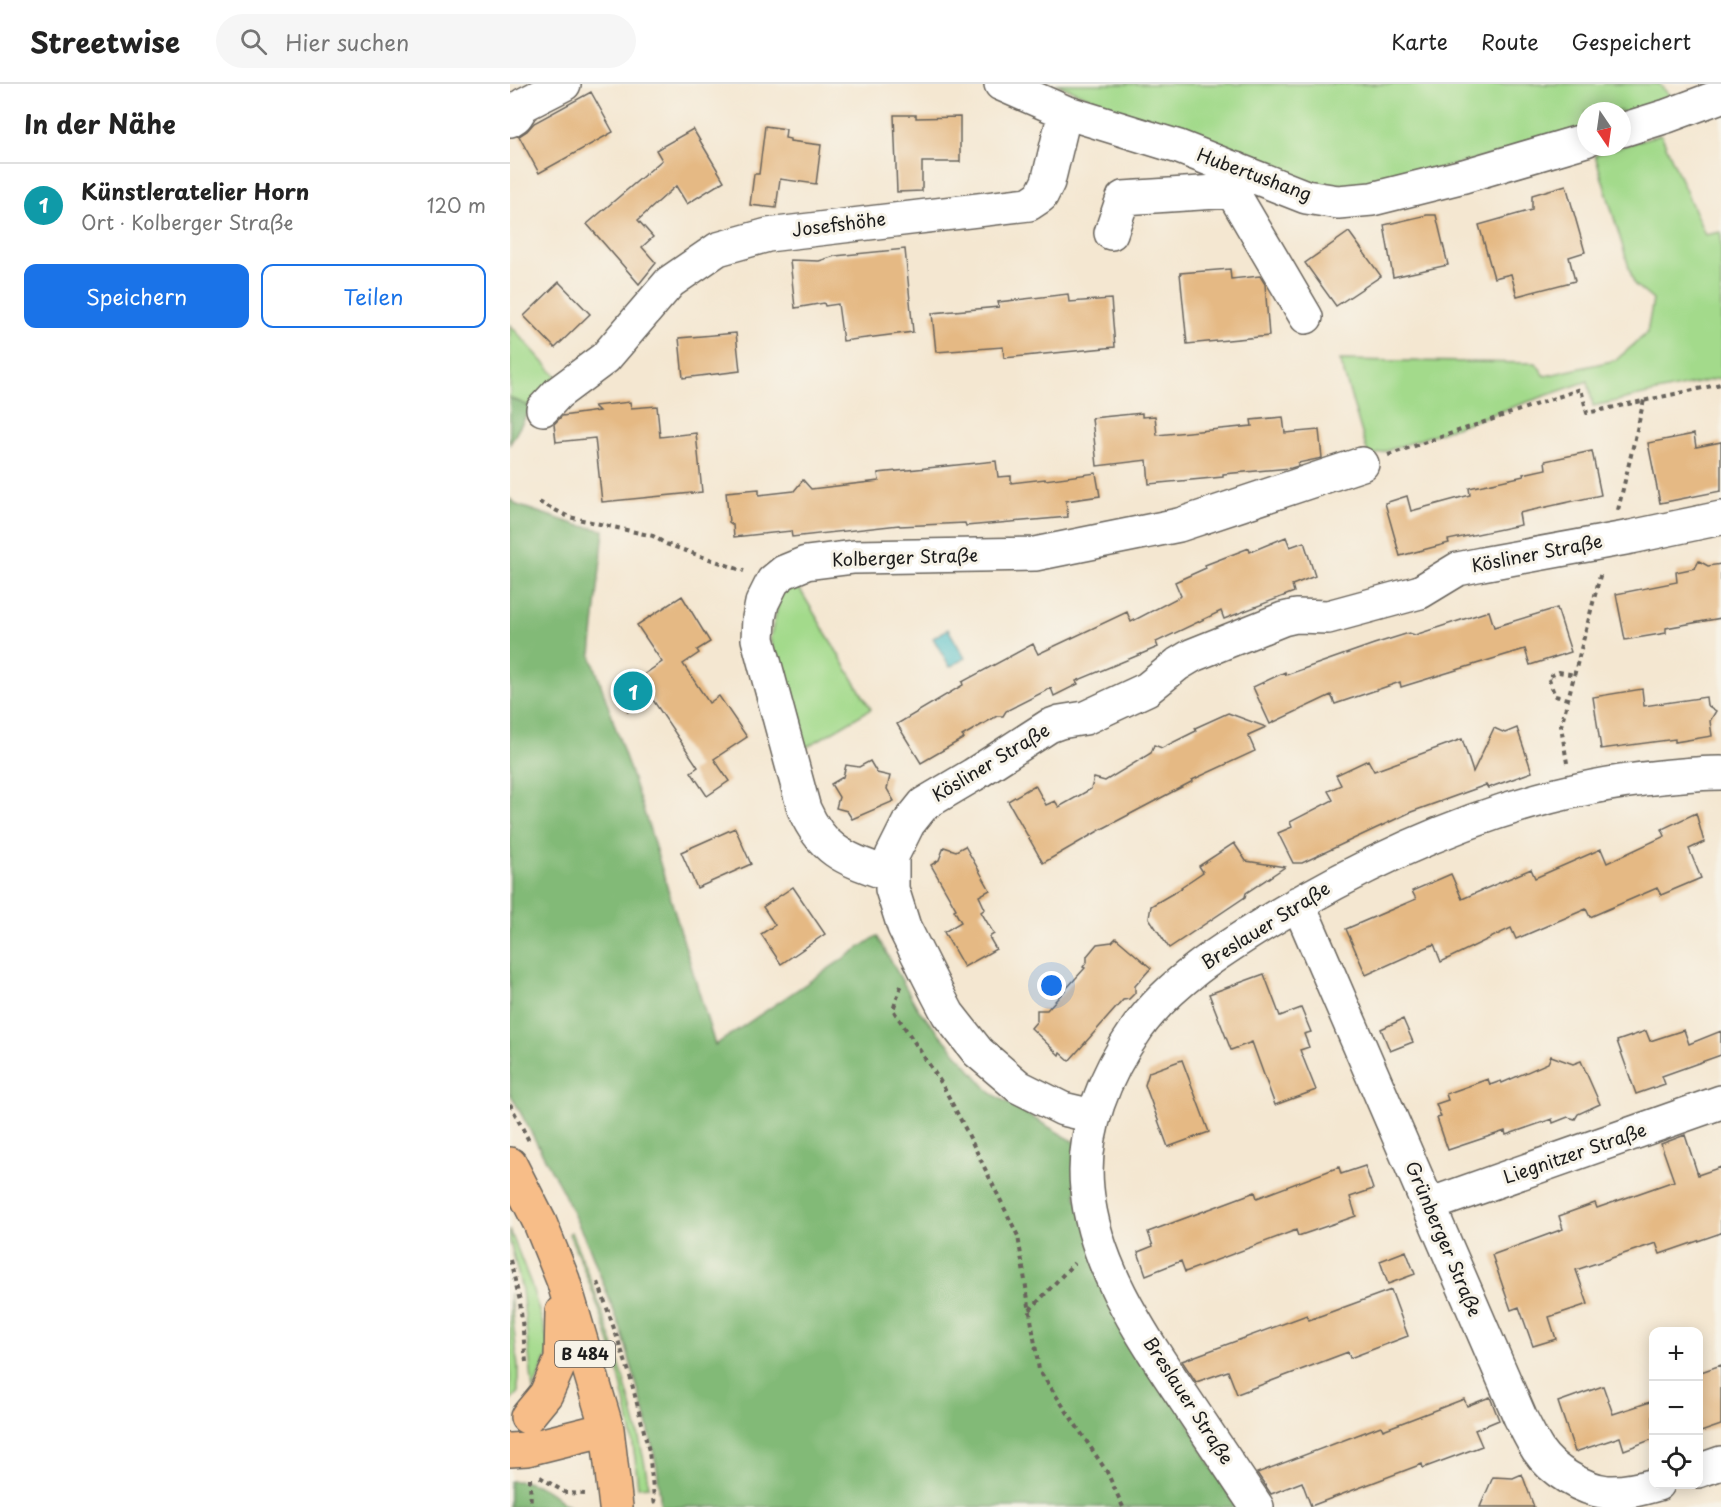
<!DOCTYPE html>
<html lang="de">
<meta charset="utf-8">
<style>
body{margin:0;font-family:"Playpen Sans",sans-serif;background:#f6f6f6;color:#222}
.controls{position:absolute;right:18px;bottom:18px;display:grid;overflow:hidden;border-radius:12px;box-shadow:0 3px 15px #0003}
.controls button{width:54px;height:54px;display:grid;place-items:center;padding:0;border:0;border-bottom:2px solid #e0e0e0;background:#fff;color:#222;font:30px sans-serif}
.compass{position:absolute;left:1067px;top:18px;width:54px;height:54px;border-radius:50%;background:#fff;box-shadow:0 3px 15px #0003;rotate:167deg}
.you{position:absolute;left:542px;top:902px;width:21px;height:21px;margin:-15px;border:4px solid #fff;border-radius:50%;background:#1a73e8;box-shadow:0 0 0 9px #1a73e833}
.badge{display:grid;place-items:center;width:39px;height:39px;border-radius:50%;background:#1a73e8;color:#fff;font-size:20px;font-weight:700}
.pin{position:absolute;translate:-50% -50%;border:3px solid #fff;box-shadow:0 2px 6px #0006}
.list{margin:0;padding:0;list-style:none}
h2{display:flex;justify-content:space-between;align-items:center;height:78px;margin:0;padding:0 24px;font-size:26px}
h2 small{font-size:20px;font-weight:400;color:#767676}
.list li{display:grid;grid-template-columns:39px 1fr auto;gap:18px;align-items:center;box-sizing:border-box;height:84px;padding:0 24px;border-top:2px solid #e0e0e0}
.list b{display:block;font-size:22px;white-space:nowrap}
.list p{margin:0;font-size:20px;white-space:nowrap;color:#767676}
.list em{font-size:20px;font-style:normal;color:#767676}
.actions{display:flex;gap:12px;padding:18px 24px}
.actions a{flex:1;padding:14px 0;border:2px solid #1a73e8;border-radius:12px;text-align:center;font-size:21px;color:#1a73e8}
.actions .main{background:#1a73e8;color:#fff}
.icon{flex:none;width:33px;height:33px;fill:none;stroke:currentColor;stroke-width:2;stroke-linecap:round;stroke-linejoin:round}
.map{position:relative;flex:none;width:1211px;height:1423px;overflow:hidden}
header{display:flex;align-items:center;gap:36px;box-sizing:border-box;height:84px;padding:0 30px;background:#fff;border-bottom:2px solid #e0e0e0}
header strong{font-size:28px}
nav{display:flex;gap:33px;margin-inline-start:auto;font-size:21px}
.search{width:420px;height:54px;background:#f6f6f6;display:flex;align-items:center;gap:15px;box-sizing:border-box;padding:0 21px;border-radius:33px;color:#767676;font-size:22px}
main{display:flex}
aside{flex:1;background:#fff}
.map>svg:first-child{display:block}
</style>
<header>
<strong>Streetwise</strong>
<div class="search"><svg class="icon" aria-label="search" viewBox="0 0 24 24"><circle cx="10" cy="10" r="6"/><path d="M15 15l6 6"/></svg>Hier suchen</div>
<nav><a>Karte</a><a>Route</a><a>Gespeichert</a></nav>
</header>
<main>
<aside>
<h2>In der Nähe<small></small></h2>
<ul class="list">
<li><span class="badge" style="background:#0f9aa8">1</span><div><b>Künstleratelier Horn</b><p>Ort · Kolberger Straße</p></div><em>120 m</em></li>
</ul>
<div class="actions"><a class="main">Speichern</a><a>Teilen</a></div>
</aside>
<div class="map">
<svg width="1211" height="1423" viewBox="0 0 1211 1423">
<rect width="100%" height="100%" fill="#f7f3e8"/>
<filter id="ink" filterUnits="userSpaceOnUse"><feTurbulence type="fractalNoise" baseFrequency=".0167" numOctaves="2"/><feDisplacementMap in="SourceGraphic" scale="12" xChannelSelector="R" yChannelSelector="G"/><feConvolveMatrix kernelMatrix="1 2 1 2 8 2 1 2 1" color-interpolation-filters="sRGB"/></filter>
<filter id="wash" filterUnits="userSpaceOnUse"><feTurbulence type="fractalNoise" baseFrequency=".008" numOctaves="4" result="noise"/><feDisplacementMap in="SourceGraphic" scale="24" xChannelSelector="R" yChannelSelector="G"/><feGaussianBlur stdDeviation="1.35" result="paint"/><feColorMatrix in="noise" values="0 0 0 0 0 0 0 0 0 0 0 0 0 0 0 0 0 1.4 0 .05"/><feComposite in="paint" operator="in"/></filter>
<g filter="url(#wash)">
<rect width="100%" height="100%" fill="#f4e7d1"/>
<path fill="#a3da8b" stroke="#607b54" stroke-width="1.5" d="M546,0H1149L1164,16L1112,35V27H1076V46L831,111L730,74Z
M1151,50L1195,151L1211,148V294L1083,322L1078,297L859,373L830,276L1026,279L1035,292L1106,276L1137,249L1143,216L1124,200L1085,71Z
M0,241L47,293L21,323L0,314Z
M285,497L361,625L290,667L260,555L270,512Z
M0,1146L21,1200L37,1254L39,1269L23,1306L12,1206L0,1157Z
M61,1148C96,1230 123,1314 139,1402L128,1403C121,1314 95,1231 59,1150Z
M0,1209L8,1283V1308L0,1318Z"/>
<path fill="#82ba77" stroke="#4f6b4a" stroke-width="1.5" d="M0,314L21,323L0,360Z
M0,415L7,421L67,441L94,446L81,571L139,743L205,961L367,852L408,925L481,1009L566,1059V1113L694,1369L726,1423H151L147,1384L137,1338L112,1248L80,1165L53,1108L0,1009Z
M0,1397C17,1396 33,1402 46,1413C51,1417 54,1422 62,1423H0Z"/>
<path fill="#52c0c8" stroke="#376e72" stroke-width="1.5" d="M438,545L455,574L440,583L423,554Z"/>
<g id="blocks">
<path fill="#e5b984" d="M81,8L103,48L29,89L9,52L17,47L24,39Z
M384,31H406V34L450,33V78H412V107L387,108Z
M255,42L276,45L275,54L280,55V57L311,61L306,100L270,95L266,124L240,121L244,90H249Z
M183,45L214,97L177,120L166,102L128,136L143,153L132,163L146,179L129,200L77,140L152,76L146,66Z
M1056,101L1075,168L1059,173L1065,197L1007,212L1001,190L984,194L969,141L1022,126V111Z
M917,131H926L938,181L883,193L874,141Z
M839,148L871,192L826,222L795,179Z
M395,165L403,248L333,257L328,220L315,222L314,219L285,224L280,176L309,177L325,172Z
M720,185L721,195L750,192L755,200L759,252L677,260L670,189Z
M49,198L80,230L45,264L14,232Z
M558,210L559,218L601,215L605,263L494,274L493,263L426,268L422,229L489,223L488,218Z
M226,249L230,287L173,294L169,254Z
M120,318L121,324L147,322L150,353L186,349L192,408L92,418L85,354L46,358L44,340L52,332L89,327L84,322Z
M632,329V333L645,332L647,351L742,342L741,336L773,333L775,349L809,346L812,374L788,379V382L781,384L713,390V393L639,400L637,376L587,382L582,334Z
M1184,350L1186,363L1211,358V407L1150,419L1138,359Z
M1082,367L1091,411L1009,429L1011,441L938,456L939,459L890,472L875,419L897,412L901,427L960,411L959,404L1014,392L1013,390L1036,385L1035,377Z
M486,377L488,393L501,392V399L535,395V396L586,389L590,412L556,417L558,433L456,442L455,439L390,442L389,441L282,453L281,447L224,453L223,441L219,438L216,408L249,405V411L284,407L293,396L301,405L369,397L368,389Z
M776,453L780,463L794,458L805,492L782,501L784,508L714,535L711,527L646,558L648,563L566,597L568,600L544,612L541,604L496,627L493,632H487L452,652L454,654L411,679L387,640L453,601L452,598L523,560L528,570L617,528L621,538L671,512L665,498L696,484L695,481L739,464L740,468Z
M1189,477L1198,482L1211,480V534L1156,544V549L1115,556L1106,510L1167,498L1166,488L1185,484Z
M172,512L200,558L187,566L189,569L173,580L199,619L209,612L237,653L204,675L219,697L197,712L181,688L188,683L141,613L118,628L107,609L152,578L127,541Z
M1047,524L1061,568L1020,581L1015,565L891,603L890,598L825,620L821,611L760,640L743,603L775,588L776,591L864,560L899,549L905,551L979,527L984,543Z
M1132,605L1134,622L1196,613L1197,621L1206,627L1200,637L1202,652L1165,658V655L1091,665L1083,613Z
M718,629L756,643L738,651L745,667L682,696L683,697L590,746L533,779L498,717L525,701L536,721L545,717L549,723L581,705L584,694L595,697L641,669L644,661L652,664L686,647L685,644Z
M984,644L995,649L1007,644L1022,688L978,704L976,701L901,728L792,779H783L768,749L782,743L780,738L823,716L818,707L831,701L826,691L858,676L864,687L952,655L963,688Z
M360,677L367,689L380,692L377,705L384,717L342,735L337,727L326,724L329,713L321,700L333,693L336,681L349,683Z
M1186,729L1194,758L1179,765L1191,794L1151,811L1147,804L1080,833L1076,825L1006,855L1001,844L931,878L924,860L856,891L836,845L906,815L902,807L941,790L952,815L1021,785L1025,794L1091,765L1097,779L1155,752L1152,745Z
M225,744L241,780L187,804L171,768Z
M724,759L736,777L775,783L736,809L735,813L659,864L639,834L641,822L672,804L671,803L693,788L689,782Z
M455,762L480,806L469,812L475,825L471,828L484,850L479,853L486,865L454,883L434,848L451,838L444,826L446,825L421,781L429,776L434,763L446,767Z
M283,803L315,850L271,880L251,850L265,841L253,823Z
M606,854L641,884L625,902V909L619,915L613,916L559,977L550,969L549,971L521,944L527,937V926H537L575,884L573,883L577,878V872L587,860L602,858Z
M754,890L770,932L791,924L801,948L794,950L799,963L790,966L806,1006L765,1021L742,958L721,966L699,910Z
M893,935L903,958L880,967L871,945Z
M1174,946L1179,960L1211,947V971L1152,992L1155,1000L1126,1010L1107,957L1136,947L1140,957Z
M1041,972L1063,980L1071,977L1090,1020L1068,1030L1065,1035L1058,1033L1043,1039L1042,1035L996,1051L995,1047L938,1066L927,1034L931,1033L926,1020L938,1016L936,1010L978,995L980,1001L991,997L992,999L1038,979Z
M672,976L699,1048L658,1063L635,1001L639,988Z
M1175,1051L1188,1091L1211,1083V1149L1150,1170L1146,1159L1066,1186L1078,1220L1039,1233L1046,1255L1023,1262L1009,1223L1001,1226L982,1171L1053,1145L1049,1132L1085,1119L1087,1124L1164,1097L1151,1060Z
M855,1082L863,1105L840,1113L846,1132L788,1152L786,1146L675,1188L671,1177L636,1191L628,1168L643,1162L638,1148L745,1108L747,1114L829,1083L831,1090Z
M896,1167L905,1190L878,1200L870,1177Z
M881,1206L898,1252L840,1274L838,1268L727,1310L718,1287L686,1298L672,1277L797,1231L799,1236Z
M1211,1281V1341L1188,1349V1289Z
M1093,1302L1103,1330L1143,1317V1355L1114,1366L1110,1353L1065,1368L1048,1318Z
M980,1313L989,1336L965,1346L972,1362L913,1384L912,1380L801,1422L792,1398L761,1410L747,1389L871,1342L873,1346L954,1315L957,1322Z
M1012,1390L1024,1423H970L983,1393L1003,1394Z"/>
</g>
</g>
<g filter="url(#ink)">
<use href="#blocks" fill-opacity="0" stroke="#68635b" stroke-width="1.5"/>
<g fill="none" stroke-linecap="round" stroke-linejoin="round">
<g stroke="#68635b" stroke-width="36">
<path id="minor" d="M491,0L555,28L669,63L796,113L828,118L862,115L954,92L1076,56
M0,36L6,32L13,21L54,0
M1112,46L1157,32L1211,12
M726,85L722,107L796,233
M601,149L613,114L722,107
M33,325L48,309L95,274L160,198L208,165L258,151L519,120L531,112L538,98L555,28
M381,791C337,775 314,770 294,725L248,555L249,534L252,519L263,497L274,488L296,479L344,473L525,470L669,441L852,380
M788,819L1010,1333C1016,1344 1021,1355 1028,1366C1042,1387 1072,1405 1097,1408C1115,1409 1131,1405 1148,1400
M583,1032L553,1025L509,1003L468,968L438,930L427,909L394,843L382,805V772L398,740L414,720L463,691L539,642L550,638L575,634L637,605L668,580L683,571L773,535L786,532L818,533L910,508L948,485L972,480L1121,453L1211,434
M919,1121L1211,1018
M1188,1387L1211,1379
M747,1423C723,1387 698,1350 674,1314C632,1251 584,1182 577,1105C571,1047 595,990 628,943C661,898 710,867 757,838C875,766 1012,706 1151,693C1171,691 1191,689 1211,689"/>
</g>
<g stroke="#68635b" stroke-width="36">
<path id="major" d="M0,1080L30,1139L53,1196L97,1345L106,1423
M17,1333L36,1310L51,1276L52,1228
M0,1366L17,1365L97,1345"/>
</g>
<path stroke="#68635b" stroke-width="4" stroke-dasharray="4.5 4.5" stroke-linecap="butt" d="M878,371L1071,305L1077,329L1211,300
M29,418L59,433L143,452L156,460L234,487
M1108,426L1134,316
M1058,615L1045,612L1038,593L1049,588L1065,591
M1057,679L1051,642L1091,488
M391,902L383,926L432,1000L457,1048L508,1152L529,1286L597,1388L613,1423
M0,1020L19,1057
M0,1176L10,1217L16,1278
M88,1198L119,1288L139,1367L145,1423
M520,1226L564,1179
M30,1393L56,1409L75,1410
M20,1394L21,1423"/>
<use href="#minor" stroke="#fff" stroke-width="33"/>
<use href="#major" stroke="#f7bd88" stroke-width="33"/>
</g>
</g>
<g text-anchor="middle" stroke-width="6" stroke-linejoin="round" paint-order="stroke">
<rect fill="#f7f3e8" stroke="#5e5c59" stroke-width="1.5" x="45" y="1257" width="60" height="26" rx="4.5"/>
<g font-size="16" font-weight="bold" fill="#1c1c1c">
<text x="75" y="1276">B 484</text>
</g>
<g font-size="18" fill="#1c1c1c" stroke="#f7f3e8">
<text transform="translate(744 91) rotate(20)" y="6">Hubertushang</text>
<text transform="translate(329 141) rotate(-7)" y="6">Josefshöhe</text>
<text transform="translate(1027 470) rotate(-11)" y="6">Kösliner Straße</text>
<text transform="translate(395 474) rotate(-2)" y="6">Kolberger Straße</text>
<text transform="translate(481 679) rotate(-31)" y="6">Kösliner Straße</text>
<text transform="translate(756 842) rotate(-32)" y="6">Breslauer Straße</text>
<text transform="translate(1065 1070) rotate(-19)" y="6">Liegnitzer Straße</text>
<text transform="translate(933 1155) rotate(67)" y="6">Grünberger Straße</text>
<text transform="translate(678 1317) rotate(57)" y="6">Breslauer Straße</text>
</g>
</g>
</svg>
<div class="controls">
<button>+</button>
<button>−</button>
<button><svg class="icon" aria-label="locate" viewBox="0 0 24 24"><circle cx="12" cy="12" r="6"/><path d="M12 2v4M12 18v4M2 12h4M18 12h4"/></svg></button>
</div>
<svg class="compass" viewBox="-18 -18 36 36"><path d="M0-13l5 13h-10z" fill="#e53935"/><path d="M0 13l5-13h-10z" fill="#767676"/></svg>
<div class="you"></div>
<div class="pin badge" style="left:123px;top:607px;background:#0f9aa8">1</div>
</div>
</main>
